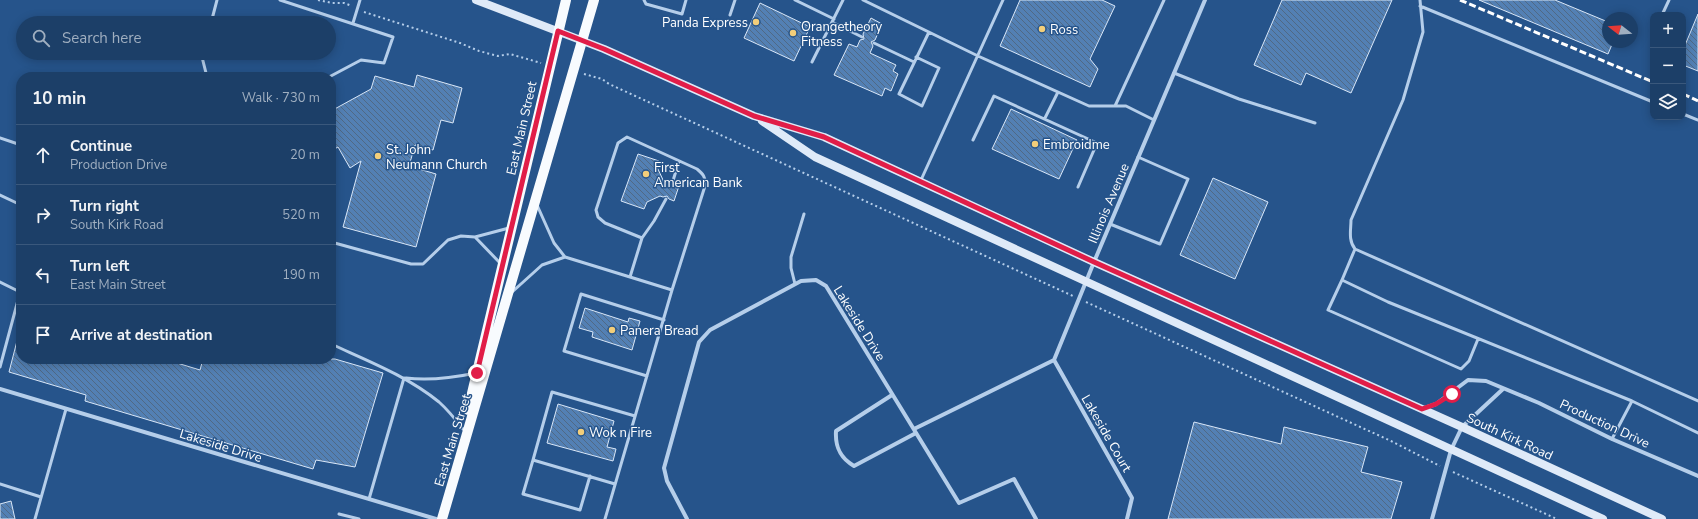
<!DOCTYPE html>
<meta charset="utf-8">
<style>
body{margin:0;font-family:"Nunito Sans",sans-serif;background:#25466e;color:#f1f3f6}
.controls{position:absolute;right:12px;top:12px;display:grid;overflow:hidden;border-radius:8px;box-shadow:0 2px 10px #0003}
.controls button{width:36px;height:36px;display:grid;place-items:center;padding:0;border:0;border-bottom:1px solid #3a587c;background:#1c3f68;color:#f1f3f6;font:20px sans-serif}
.compass{position:absolute;left:1602px;top:12px;width:36px;height:36px;border-radius:50%;background:#1c3f68;box-shadow:0 2px 10px #0003;rotate:287deg}
.stop{position:absolute;width:12px;height:12px;margin:-9px;border:3px solid #e11d48;border-radius:50%;background:#fff}
.stop.end{background:#e11d48;border-color:#fff;box-shadow:0 1px 4px #0008}
.list{margin:0;padding:0;list-style:none}
h2{display:flex;justify-content:space-between;align-items:center;height:52px;margin:0;padding:0 16px;font-size:17px}
h2 small{font-size:13px;font-weight:400;color:#a0afc0}
.list li{display:grid;grid-template-columns:26px 1fr auto;gap:12px;align-items:center;box-sizing:border-box;height:60px;padding:0 16px;border-top:1px solid #3a587c}
.list b{display:block;font-size:15px;white-space:nowrap}
.list p{margin:0;font-size:13px;white-space:nowrap;color:#a0afc0}
.list em{font-size:13px;font-style:normal;color:#a0afc0}
.icon{flex:none;width:22px;height:22px;fill:none;stroke:currentColor;stroke-width:2;stroke-linecap:round;stroke-linejoin:round}
.map{position:relative;flex:none;width:1698px;height:519px;overflow:hidden}
.search{position:absolute;background:#1c3f68;box-shadow:0 2px 10px #0003;left:16px;top:16px;width:320px;height:44px;display:flex;align-items:center;gap:10px;box-sizing:border-box;padding:0 14px;border-radius:22px;color:#a0afc0;font-size:15px}
.panel{position:absolute;background:#1c3f68;box-shadow:0 2px 10px #0003;left:16px;top:72px;width:320px;height:292px;border-radius:16px}
.map>svg:first-child{display:block}
</style>
<div class="map">
<svg width="1698" height="519" viewBox="0 0 1698 519">
<defs>
<pattern id="building-back-hatch" width="6" height="6" patternUnits="userSpaceOnUse"><rect width="6" height="6" fill="#5380b4"/><path d="M-1 5l2 2M0 0l6 6M5-1l2 2" fill="none" stroke="#506985"/></pattern>
</defs>
<rect width="100%" height="100%" fill="#26548b"/>
<path fill="url(#building-back-hatch)" stroke="#d9e7f8" d="M1020,0H1102L1115,6L1090,59L1098,69L1090,87L1000,46Z
M1282,0H1392L1351,93L1306,73L1301,85L1254,65Z
M1479,0H1555L1608,22V42H1613L1608,54Z
M760,3L810,27L794,61L744,38Z
M1698,14V71L1683,65V50Z
M871,18L882,24L875,40L871,42L873,46L870,53L896,65L893,71L898,74L891,91L885,88L882,96L834,75L849,44L857,47L860,40L864,39L863,34Z
M417,75L462,88L453,123L441,120L433,150L415,145L409,166L436,174L416,247L343,227L361,161L350,168L338,147L331,151V111L371,89L375,76L414,87Z
M1011,109L1077,140L1059,179L992,149Z
M638,154L659,161L657,167L664,182L669,183L672,187L675,185L679,186L674,201L669,199L667,196L663,197L660,196L647,202L644,209L621,201Z
M1213,178L1268,202L1235,279L1180,255Z
M585,308L628,322L629,318L640,321L632,350L592,337L593,332L579,328Z
M18,337H21V359H164L200,370L203,359H335L383,373L355,467L316,460L313,469L85,401L86,395L9,372Z
M558,404L614,421L607,447L616,449L613,461L547,443Z
M1194,422L1281,444L1284,427L1368,447L1361,472L1402,482L1391,519H1168Z
M11,501L15,519H0V504Z"/>
<g fill="none" stroke-linecap="round" stroke-linejoin="round">
<path stroke="#b5ceea" stroke-width="2" stroke-dasharray="2 3" stroke-linecap="butt" d="M318,0L332,3H344L352,6
M364,12L460,43L479,51L498,56L510,54L541,63
M584,74L602,79L609,84L1073,296
M1086,302L1391,441L1440,466
M1453,472L1557,519"/>
<path stroke="#b5ceea" stroke-width="3" d="M280,0L393,37L384,63L361,60L329,77
M644,0L646,4L682,14L686,0
M795,0L834,19
M863,0L978,56L1089,106H1126L1154,120
M1420,0L1423,32L1403,100L1351,220C1351,230 1348,240 1355,249L1698,401
M1420,6L1653,102
M730,15L735,0
M1662,15L1669,0
M832,22L862,37
M211,23L217,0
M353,23L360,0
M874,43L914,62
M203,53L202,57L207,77
M916,57L939,68L922,106L899,94L929,32
M812,62L843,0
M1174,73L1239,99L1315,123
M1115,106L1164,0
M1683,114L1698,120
M1045,118L1058,92
M0,138L21,145
M973,140L994,96L1097,143L1078,187
M921,180L1003,0
M672,184L679,161
M0,195L21,205
M537,205L554,243L565,257L630,277
M1110,224L1160,244L1188,179L1138,157
M475,237L501,264
M642,238L654,221L666,199
M331,242L411,264H423L448,240L461,236L475,237L509,228
M1355,249L1342,280L1388,302L1632,401L1698,433
M1342,280L1328,310L1461,369L1469,361L1478,339
M0,282L20,292
M795,284L791,268V257L804,214
M511,293L542,265L565,257
M331,344C368,361 407,376 439,402C448,410 456,420 463,429
M0,367L21,289
M647,376L564,351L581,294L664,320
M406,378C430,381 452,378 476,373
M1612,439L1632,401
M533,460L552,392L635,416
M590,476L580,510L523,494L533,460L615,484
M0,484L41,497
M369,499L404,378
M339,514L359,519
M35,519L66,409
M605,519L672,290L705,186C706,177 703,174 697,169L627,137L618,143L596,210L598,217L605,223L642,238L630,277L672,290"/>
<path stroke="#b5ceea" stroke-width="4" d="M1054,360L1132,498L1127,519
M0,389L436,519
M892,395L836,431C835,447 840,458 854,466L916,433
M1422,409L1436,404L1468,380L1486,381L1539,403L1612,439L1698,476
M914,429L1054,360L1094,262L1205,0
M687,519L667,481L664,468L699,342L710,330L801,281L816,280L826,286L959,503L1014,479L1036,519
M1432,519L1451,450L1462,427L1503,389"/>
<path stroke="#dfeaf8" stroke-width="8" d="M476,0L604,49L754,116L824,137L1094,262L1462,427L1662,519
M762,121L815,157L1603,519"/>
<path stroke="#f8fbfe" stroke-width="10" d="M468,410L566,0
M442,519L594,0"/>
<path stroke="#fff" stroke-width="3" stroke-dasharray="7 3" stroke-linecap="butt" d="M1460,0L1653,82
M1683,94L1698,101"/>
</g>
<g fill="none" stroke-linecap="round" stroke-linejoin="round">
<path stroke="#e11d48" stroke-width="5" d="M477,373L558,31L604,49L754,116L824,137L1094,262L1422,409L1436,404L1452,394"/>
</g>
<g fill="#f3ce7a" stroke="#26548b" stroke-width="1.5">
<circle cx="756" cy="22" r="4"/>
<circle cx="1042" cy="29" r="4"/>
<circle cx="793" cy="33" r="4"/>
<circle cx="1035" cy="144" r="4"/>
<circle cx="378" cy="156" r="4"/>
<circle cx="646" cy="174" r="4"/>
<circle cx="612" cy="330" r="4"/>
<circle cx="581" cy="432" r="4"/>
</g>
<g text-anchor="middle" stroke-width="3" stroke-linejoin="round" paint-order="stroke">
<g font-size="13" fill="#fff" stroke="#26548b" text-anchor="start">
<text x="748" y="27" text-anchor="end">Panda Express</text>
<text x="801" y="31">Orangetheory<tspan x="801" dy="15">Fitness</tspan></text>
<text x="1050" y="34">Ross</text>
<text x="1043" y="149">Embroidme</text>
<text x="386" y="154">St. John<tspan x="386" dy="15">Neumann Church</tspan></text>
<text x="654" y="172">First<tspan x="654" dy="15">American Bank</tspan></text>
<text x="620" y="335">Panera Bread</text>
<text x="589" y="437">Wok n Fire</text>
</g>
<g font-size="13" fill="#fff" stroke="#26548b">
<text transform="translate(521 128) rotate(-77)" y="5">East Main Street</text>
<text transform="translate(1108 203) rotate(-67)" y="5">Illinois Avenue</text>
<text transform="translate(860 323) rotate(58)" y="5">Lakeside Drive</text>
<text transform="translate(1605 423) rotate(25)" y="5">Production Drive</text>
<text transform="translate(1107 433) rotate(60)" y="5">Lakeside Court</text>
<text transform="translate(1510 436) rotate(25)" y="5">South Kirk Road</text>
<text transform="translate(452 440) rotate(-73)" y="5">East Main Street</text>
<text transform="translate(221 445) rotate(17)" y="5">Lakeside Drive</text>
</g>
</g>
</svg>
<div class="controls">
<button>+</button>
<button>−</button>
<button><svg class="icon" aria-label="layers" viewBox="0 0 24 24"><path d="M12 4l9 5-9 5-9-5zM3 14l9 5 9-5"/></svg></button>
</div>
<svg class="compass" viewBox="-18 -18 36 36"><path d="M0-13l5 13h-10z" fill="#e53935"/><path d="M0 13l5-13h-10z" fill="#a0afc0"/></svg>
<div class="stop" style="left:1452px;top:394px"></div>
<div class="stop end" style="left:477px;top:373px"></div>
<div class="search"><svg class="icon" aria-label="search" viewBox="0 0 24 24"><circle cx="10" cy="10" r="6"/><path d="M15 15l6 6"/></svg>Search here</div>
<section class="panel">
<h2>10 min<small>Walk · 730 m</small></h2>
<ul class="list">
<li><svg class="icon" aria-label="ahead" viewBox="0 0 24 24"><path d="M12 20V5M6 11l6-6 6 6"/></svg><div><b>Continue</b><p>Production Drive</p></div><em>20 m</em></li>
<li><svg class="icon" aria-label="right" viewBox="0 0 24 24"><path d="M7 20v-9h11M14 6l5 5-5 5"/></svg><div><b>Turn right</b><p>South Kirk Road</p></div><em>520 m</em></li>
<li><svg class="icon" aria-label="left" viewBox="0 0 24 24"><path d="M17 20v-9H6M10 6l-5 5 5 5"/></svg><div><b>Turn left</b><p>East Main Street</p></div><em>190 m</em></li>
<li><svg class="icon" aria-label="arrive" viewBox="0 0 24 24"><path d="M6 21V4h12l-3 4 3 4H6"/></svg><div><b>Arrive at destination</b></div></li>
</ul>
</section>
</div>
